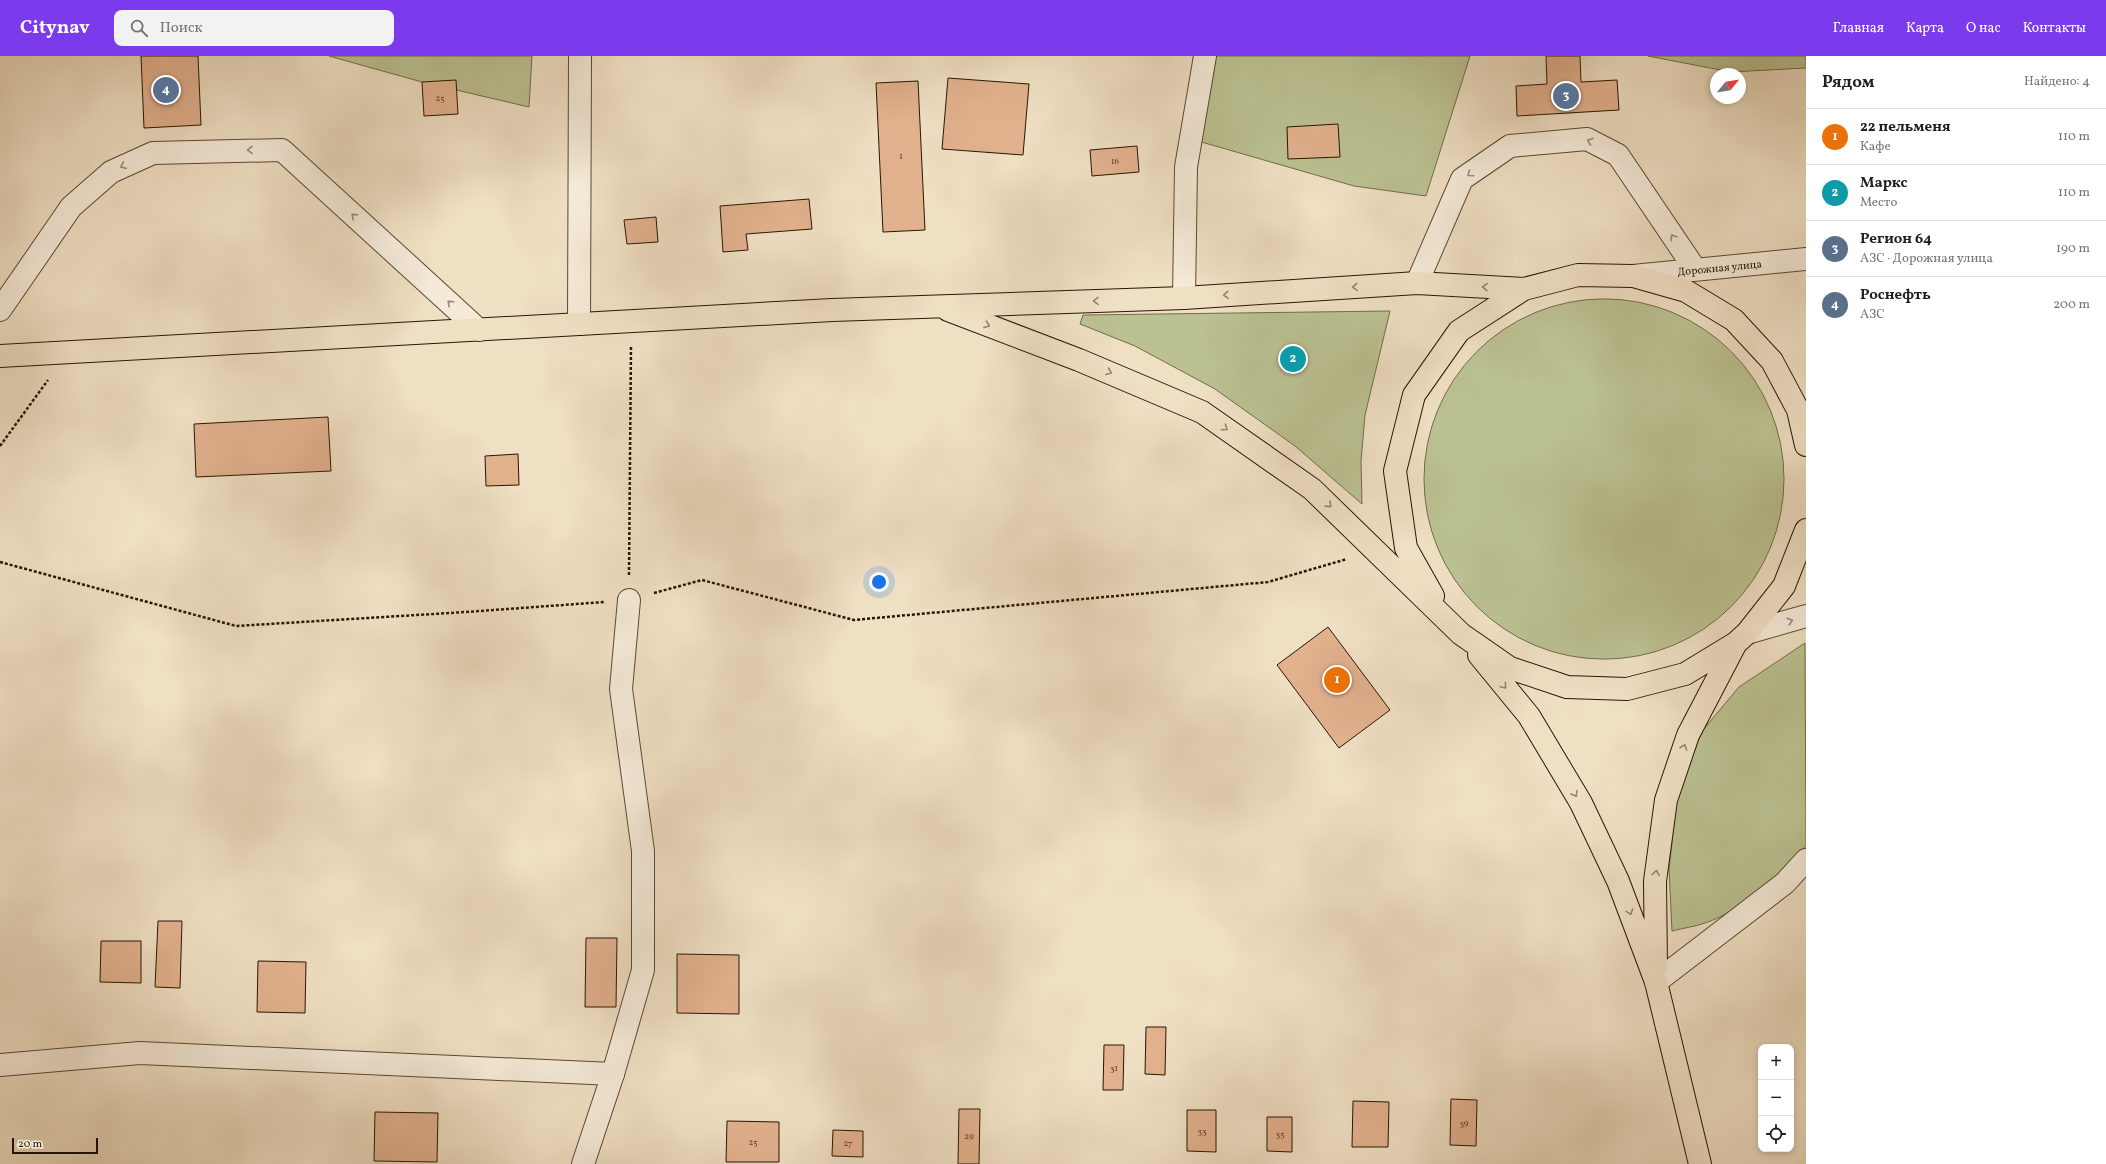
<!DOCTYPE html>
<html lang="ru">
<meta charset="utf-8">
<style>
body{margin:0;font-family:Vollkorn,serif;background:#f2f2f2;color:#202124}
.controls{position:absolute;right:12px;bottom:12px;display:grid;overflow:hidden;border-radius:8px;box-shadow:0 2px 6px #0003}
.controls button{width:36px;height:36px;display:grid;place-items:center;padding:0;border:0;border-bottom:1px solid #e0e0e0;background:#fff;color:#202124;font:20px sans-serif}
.compass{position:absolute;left:1710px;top:12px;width:36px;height:36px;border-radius:50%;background:#fff;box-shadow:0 2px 6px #0003;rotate:60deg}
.scale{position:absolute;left:12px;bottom:10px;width:86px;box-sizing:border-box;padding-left:4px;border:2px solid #271702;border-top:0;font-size:11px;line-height:14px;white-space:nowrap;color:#271702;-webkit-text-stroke:3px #f5ead8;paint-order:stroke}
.you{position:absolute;left:879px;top:526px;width:14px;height:14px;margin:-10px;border:3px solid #fff;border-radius:50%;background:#1a73e8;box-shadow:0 0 0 6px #1a73e833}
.badge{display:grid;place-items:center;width:26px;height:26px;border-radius:50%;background:#7c3aed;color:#fff;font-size:13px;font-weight:700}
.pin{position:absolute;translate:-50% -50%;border:2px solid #fff;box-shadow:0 1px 4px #0006}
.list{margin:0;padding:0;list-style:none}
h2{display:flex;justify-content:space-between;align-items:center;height:52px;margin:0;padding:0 16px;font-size:17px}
h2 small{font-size:13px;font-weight:400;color:#757577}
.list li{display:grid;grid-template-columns:26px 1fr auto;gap:12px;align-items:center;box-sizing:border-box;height:56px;padding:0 16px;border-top:1px solid #e0e0e0}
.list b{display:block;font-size:15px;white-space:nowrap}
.list p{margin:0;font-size:13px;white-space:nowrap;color:#757577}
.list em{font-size:13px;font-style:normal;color:#757577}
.icon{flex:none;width:22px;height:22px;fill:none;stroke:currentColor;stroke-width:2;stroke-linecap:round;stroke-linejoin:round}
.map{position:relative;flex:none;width:1806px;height:1108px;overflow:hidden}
header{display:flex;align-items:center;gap:24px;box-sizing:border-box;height:56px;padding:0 20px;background:#7c3aed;color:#fff}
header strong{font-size:19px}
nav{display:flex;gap:22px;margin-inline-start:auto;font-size:14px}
.search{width:280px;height:36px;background:#f2f2f2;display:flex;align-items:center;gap:10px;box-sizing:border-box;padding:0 14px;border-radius:8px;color:#757577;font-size:15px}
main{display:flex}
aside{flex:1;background:#fff}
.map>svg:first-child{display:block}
</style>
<header>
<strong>Citynav</strong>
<div class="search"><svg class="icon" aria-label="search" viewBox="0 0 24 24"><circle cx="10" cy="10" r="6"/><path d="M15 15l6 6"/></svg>Поиск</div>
<nav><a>Главная</a><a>Карта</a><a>О нас</a><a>Контакты</a></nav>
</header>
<main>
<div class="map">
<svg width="1806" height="1108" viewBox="0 0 1806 1108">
<rect width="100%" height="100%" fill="#efdfc3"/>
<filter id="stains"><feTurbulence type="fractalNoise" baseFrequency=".005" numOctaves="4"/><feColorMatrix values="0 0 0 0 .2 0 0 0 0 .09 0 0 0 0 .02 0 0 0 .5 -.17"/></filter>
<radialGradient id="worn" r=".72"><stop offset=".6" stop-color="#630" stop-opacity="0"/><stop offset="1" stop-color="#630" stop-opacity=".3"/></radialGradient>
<path fill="#bbc192" stroke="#716c4a" d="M329,0H532L529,51L422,26Z
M1208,0H1470L1426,140L1354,130L1191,83Z
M1648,0H1806V12L1731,16Z
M1424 423a180 180 0 1 1 360 0a180 180 0 1 1-360 0Z
M1390,255L1365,359L1361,405L1362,448L1295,390L1215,333L1135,290L1080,268L1083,259Z
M1805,587L1806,790C1777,819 1745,854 1705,867C1694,871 1683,872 1672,875L1669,813L1677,741L1702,675L1739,631Z"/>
<path fill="#e2b18e" stroke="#271702" d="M141,0H198L201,69L144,72Z
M1546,0H1580L1581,26L1617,24L1619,54L1517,60L1516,30L1547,28Z
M948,22L1029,28L1023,99L942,93Z
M456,24L458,58L424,60L422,26Z
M918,25L925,174L883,176L876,27Z
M1338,68L1340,101L1288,103L1287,71Z
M1137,90L1139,116L1092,120L1090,94Z
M809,143L812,173L746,178L748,194L723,196L720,150Z
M656,161L658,186L627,188L624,164Z
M328,361L331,415L196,421L194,368Z
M518,398L519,429L486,430L485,400Z
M1328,571L1390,654L1339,692L1277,609Z
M158,865H182L180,932L155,931Z
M586,882H617L616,951H585Z
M101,885H141V927L100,926Z
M677,898L739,899V958L677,957Z
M258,905L306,906L305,957L257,956Z
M1146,971H1166L1165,1019L1145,1018Z
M1104,989H1124L1123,1034H1103Z
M1451,1043L1477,1044L1476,1090L1450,1089Z
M1353,1045L1389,1046L1388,1091H1352Z
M959,1053H980L979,1108H958Z
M1187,1054H1216V1096L1187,1095Z
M375,1056L438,1057L437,1106L374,1105Z
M1267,1061H1292V1096L1267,1095Z
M727,1065L779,1066V1106H726Z
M833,1074L863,1075V1101L832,1100Z"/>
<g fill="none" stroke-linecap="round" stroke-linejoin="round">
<g stroke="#594932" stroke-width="24">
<g id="minor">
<path id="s1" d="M1633,220L1806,203"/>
<path d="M1417,227L1462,123L1510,90L1587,83L1618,99L1695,213"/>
<path d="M1184,242L1186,111L1205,0"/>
<path d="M0,254L71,151L111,116L153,97L282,94L479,274"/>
<path d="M579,268L580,0"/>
<path d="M1747,577L1806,560"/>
<path d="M1656,926L1785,827L1806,804"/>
<path d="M0,1009L140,997L613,1018"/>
<path d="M583,1108L613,1018L643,914V795L621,633L629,544"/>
</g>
</g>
<g stroke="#271702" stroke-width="24">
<path id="highway" d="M948,254L1079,304L1202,356L1312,433L1461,578L1510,612L1567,631L1627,633L1685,618L1736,587L1747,577L1784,530L1806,474
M0,300L832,254L1184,242L1417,227L1524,233
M1433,540L1406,492L1395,415L1414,339L1459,275L1524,233L1578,219L1633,220L1686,235L1734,264L1772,305L1798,354L1806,389
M1479,599L1529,660L1581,747L1618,825L1656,926L1700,1108
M1656,911L1655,825L1666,744L1688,679L1736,587"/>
</g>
<path stroke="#271702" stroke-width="2.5" stroke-dasharray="3 2" stroke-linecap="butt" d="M0,390L48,324
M0,506L236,570L466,556L604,546
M629,519L631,290
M654,537L702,524L854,564L1268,526L1347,503"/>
<use href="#minor" stroke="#f5ead8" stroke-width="22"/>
<use href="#highway" stroke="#efdfc3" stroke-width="22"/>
</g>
<defs><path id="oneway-chevron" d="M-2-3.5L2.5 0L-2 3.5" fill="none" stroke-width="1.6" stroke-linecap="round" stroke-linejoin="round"/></defs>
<g stroke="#988b78">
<use href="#oneway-chevron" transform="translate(1590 85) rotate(-159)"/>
<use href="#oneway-chevron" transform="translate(250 94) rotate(179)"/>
<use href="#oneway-chevron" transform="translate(123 110) rotate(156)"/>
<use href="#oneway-chevron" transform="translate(1470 118) rotate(145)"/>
<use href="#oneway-chevron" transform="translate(354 160) rotate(-138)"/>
<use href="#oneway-chevron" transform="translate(1673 181) rotate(-124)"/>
<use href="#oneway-chevron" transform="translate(450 247) rotate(-138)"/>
<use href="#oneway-chevron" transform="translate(1790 565) rotate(-16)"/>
</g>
<g stroke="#95856c">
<use href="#oneway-chevron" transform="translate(1355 231) rotate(176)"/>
<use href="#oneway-chevron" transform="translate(1485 231) rotate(-177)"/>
<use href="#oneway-chevron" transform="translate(1226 239) rotate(176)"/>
<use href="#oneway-chevron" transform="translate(1096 245) rotate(178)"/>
<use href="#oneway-chevron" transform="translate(987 269) rotate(21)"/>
<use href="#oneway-chevron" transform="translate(1109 316) rotate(23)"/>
<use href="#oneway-chevron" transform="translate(1225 372) rotate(35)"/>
<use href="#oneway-chevron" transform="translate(1329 449) rotate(44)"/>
<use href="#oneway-chevron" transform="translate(1504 630) rotate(50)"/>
<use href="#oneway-chevron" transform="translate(1684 691) rotate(-71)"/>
<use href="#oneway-chevron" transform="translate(1575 738) rotate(59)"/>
<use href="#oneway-chevron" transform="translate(1656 817) rotate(-83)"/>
<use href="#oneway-chevron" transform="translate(1630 856) rotate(70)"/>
</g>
<g text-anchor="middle" stroke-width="3.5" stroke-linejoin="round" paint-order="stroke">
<g font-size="9" fill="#563e25">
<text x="440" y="45">25</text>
<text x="901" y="103">1</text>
<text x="1115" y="108">16</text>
<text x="1114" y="1015">31</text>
<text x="1464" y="1070">39</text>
<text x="1202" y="1078">33</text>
<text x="1280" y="1081">35</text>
<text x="969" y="1083">29</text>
<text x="753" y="1089">25</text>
<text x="848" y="1090">27</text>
</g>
<g font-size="11" fill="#271702" stroke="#f5ead8">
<text dy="4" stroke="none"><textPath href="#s1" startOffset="87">Дорожная улица</textPath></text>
</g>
</g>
<rect width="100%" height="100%" filter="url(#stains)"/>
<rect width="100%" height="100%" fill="url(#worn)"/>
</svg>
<div class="controls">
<button>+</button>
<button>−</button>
<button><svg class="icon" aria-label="locate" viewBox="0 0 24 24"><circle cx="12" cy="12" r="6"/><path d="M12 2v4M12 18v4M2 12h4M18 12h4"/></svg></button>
</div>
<svg class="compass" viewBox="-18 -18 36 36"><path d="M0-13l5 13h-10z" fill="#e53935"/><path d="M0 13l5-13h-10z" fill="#757577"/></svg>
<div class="scale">20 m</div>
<div class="you"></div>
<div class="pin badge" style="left:1337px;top:624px;background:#e8710a">1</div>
<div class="pin badge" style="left:1293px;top:303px;background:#0f9aa8">2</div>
<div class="pin badge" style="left:1566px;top:40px;background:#5c6f8a">3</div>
<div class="pin badge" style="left:166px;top:34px;background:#5c6f8a">4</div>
</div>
<aside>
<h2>Рядом<small>Найдено: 4</small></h2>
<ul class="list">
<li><span class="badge" style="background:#e8710a">1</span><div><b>22 пельменя</b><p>Кафе</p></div><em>110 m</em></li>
<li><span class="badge" style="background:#0f9aa8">2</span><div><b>Маркс</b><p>Место</p></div><em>110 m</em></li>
<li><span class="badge" style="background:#5c6f8a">3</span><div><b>Регион 64</b><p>АЗС · Дорожная улица</p></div><em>190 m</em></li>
<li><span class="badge" style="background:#5c6f8a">4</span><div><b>Роснефть</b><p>АЗС</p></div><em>200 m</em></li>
</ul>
</aside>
</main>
